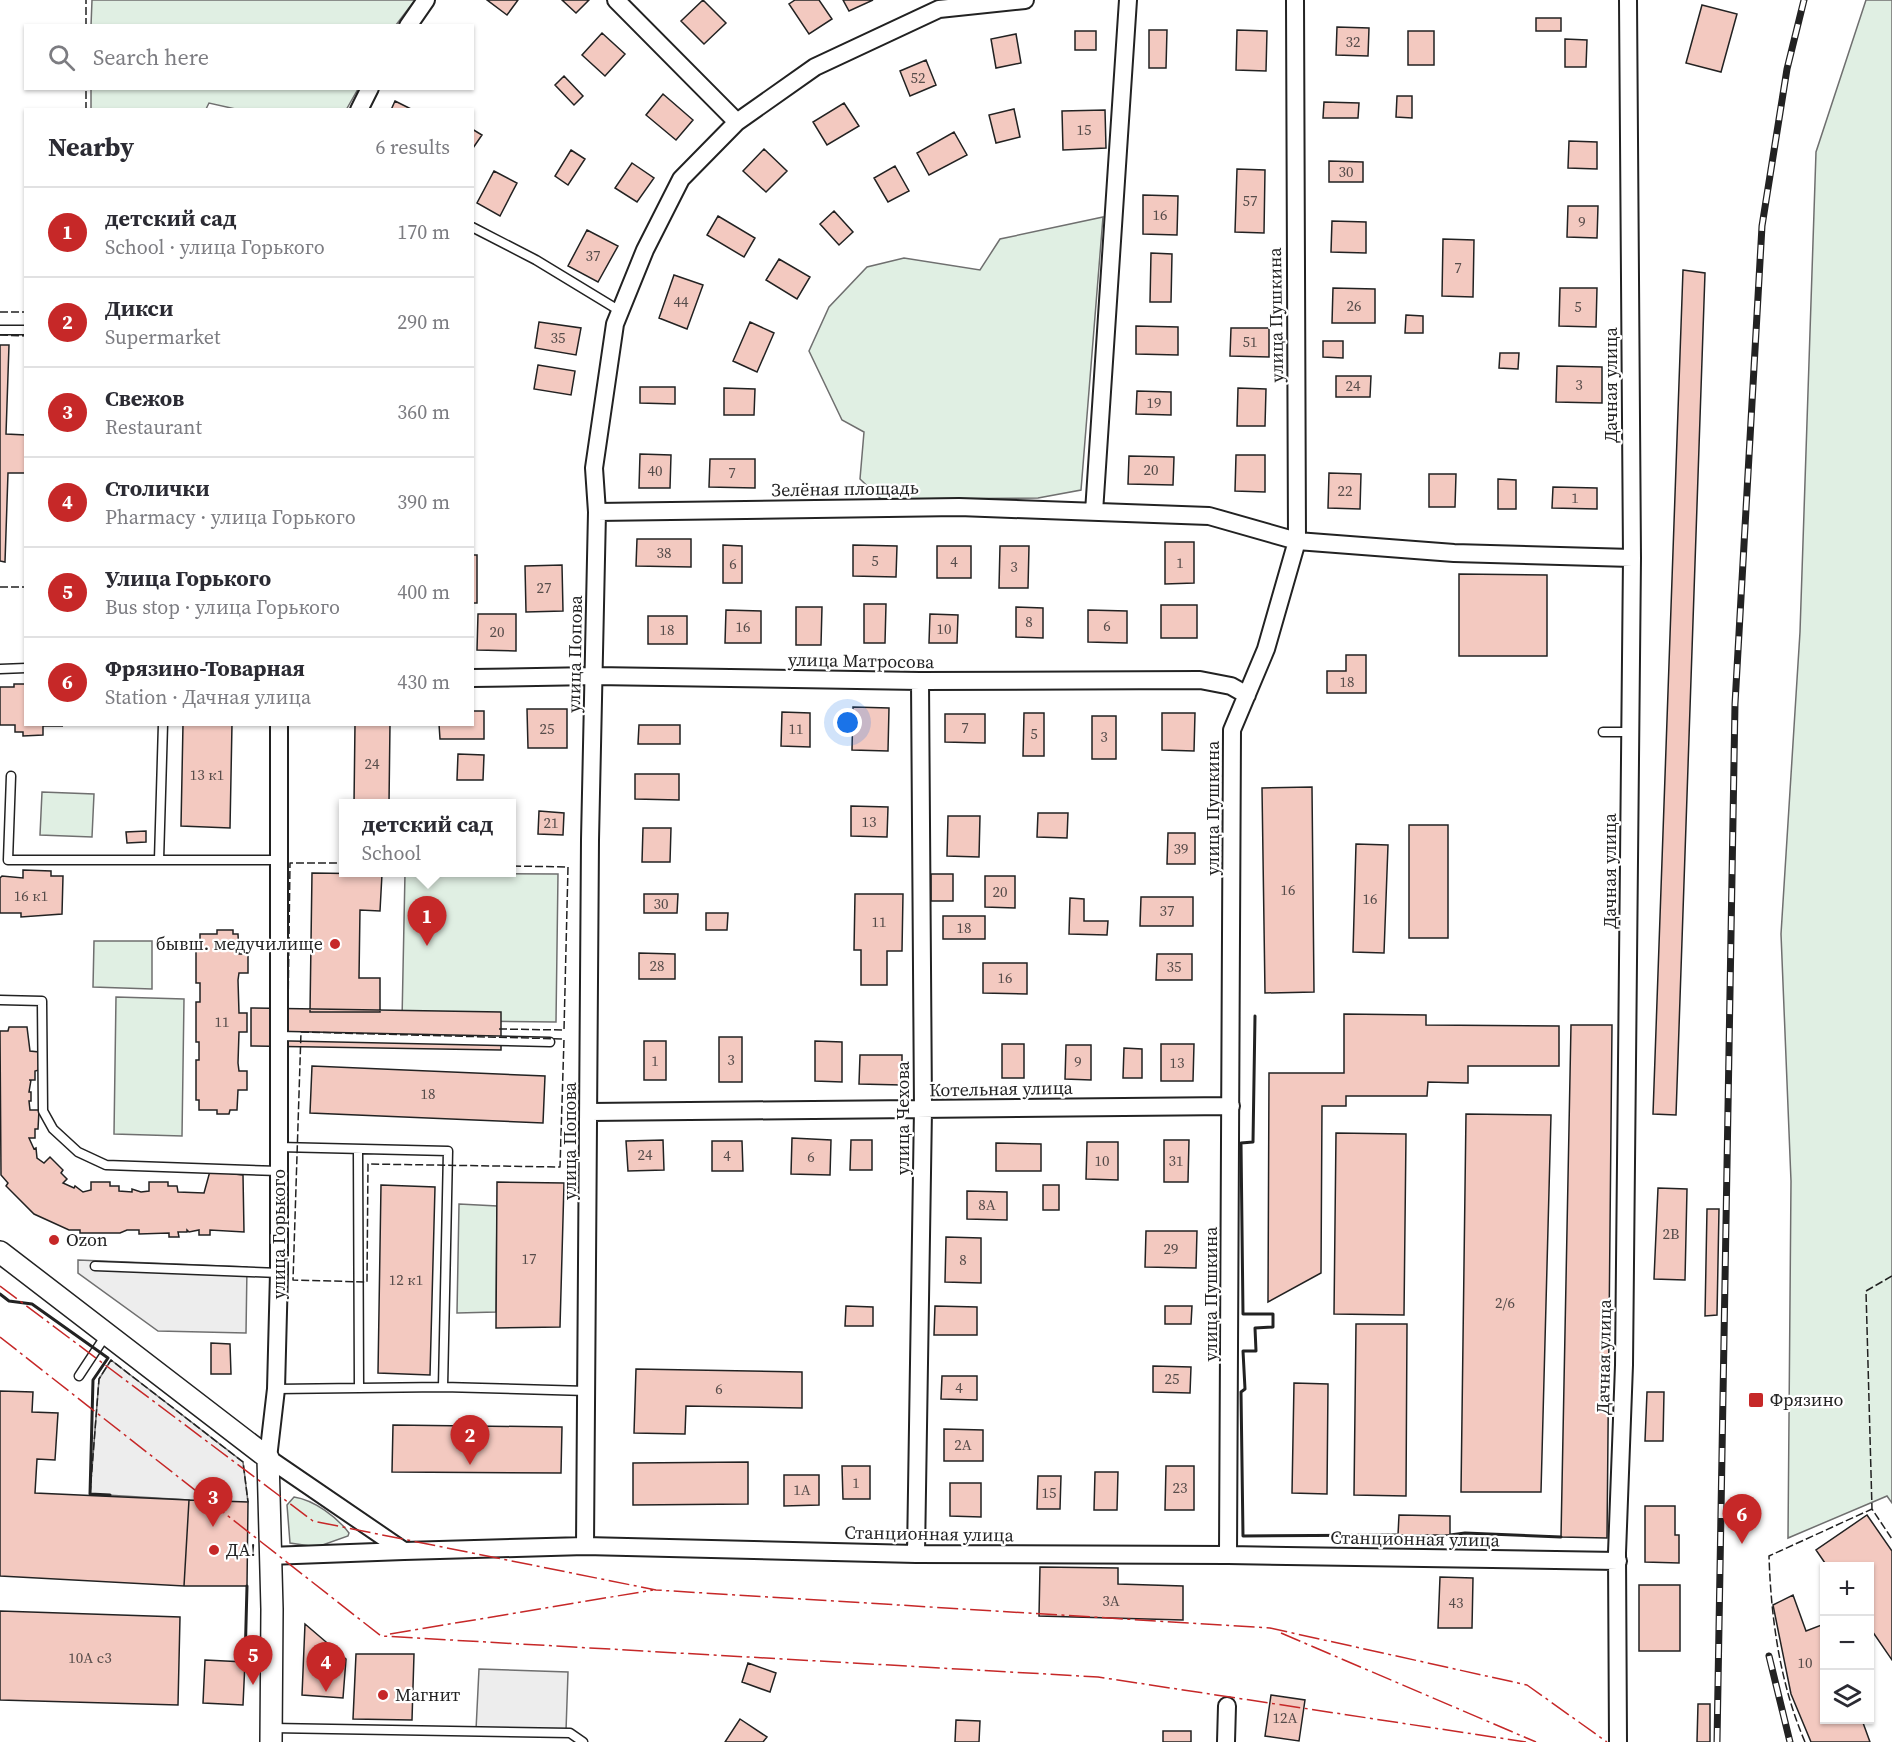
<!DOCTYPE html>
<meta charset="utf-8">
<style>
body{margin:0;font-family:"Source Serif 4",serif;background:#f7f7f7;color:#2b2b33}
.controls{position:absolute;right:18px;bottom:18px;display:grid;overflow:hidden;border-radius:0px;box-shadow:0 2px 4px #0004}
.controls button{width:54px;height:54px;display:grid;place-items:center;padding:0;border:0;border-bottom:2px solid #e1e1e2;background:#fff;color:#2b2b33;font:30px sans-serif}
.you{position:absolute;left:848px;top:723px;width:21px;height:21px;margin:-15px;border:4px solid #fff;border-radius:50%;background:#1a73e8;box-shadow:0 0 0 9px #1a73e833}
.badge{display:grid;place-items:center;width:39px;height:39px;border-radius:50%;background:#c62828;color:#fff;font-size:20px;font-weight:700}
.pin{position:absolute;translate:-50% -50px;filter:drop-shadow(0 2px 3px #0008)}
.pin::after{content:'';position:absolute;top:32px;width:21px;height:18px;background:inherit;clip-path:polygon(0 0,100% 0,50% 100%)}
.popup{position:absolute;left:339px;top:799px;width:177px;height:78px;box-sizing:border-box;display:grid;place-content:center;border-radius:0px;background:#fff;filter:drop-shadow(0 2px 4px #0005);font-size:20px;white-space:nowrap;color:#7c7c81}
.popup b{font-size:22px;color:#2b2b33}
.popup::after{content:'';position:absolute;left:50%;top:100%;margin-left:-12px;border:12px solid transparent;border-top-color:#fff}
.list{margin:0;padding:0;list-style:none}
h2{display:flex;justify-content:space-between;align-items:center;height:78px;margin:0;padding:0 24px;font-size:26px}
h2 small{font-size:20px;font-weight:400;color:#7c7c81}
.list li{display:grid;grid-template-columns:39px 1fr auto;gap:18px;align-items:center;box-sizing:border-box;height:90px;padding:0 24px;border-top:2px solid #e1e1e2}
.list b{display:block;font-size:22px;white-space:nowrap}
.list p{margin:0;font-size:20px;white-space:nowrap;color:#7c7c81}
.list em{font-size:20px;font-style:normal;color:#7c7c81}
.icon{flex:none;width:33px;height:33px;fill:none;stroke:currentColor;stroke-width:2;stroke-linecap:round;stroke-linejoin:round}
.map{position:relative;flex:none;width:1892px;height:1742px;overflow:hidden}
.search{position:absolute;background:#fff;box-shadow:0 2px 4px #0004;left:24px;top:24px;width:450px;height:66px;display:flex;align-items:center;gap:15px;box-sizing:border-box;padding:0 21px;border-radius:0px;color:#7c7c81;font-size:22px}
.panel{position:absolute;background:#fff;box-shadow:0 2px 4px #0004;left:24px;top:108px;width:450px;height:618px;border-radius:0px}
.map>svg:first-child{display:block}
</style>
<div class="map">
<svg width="1892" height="1742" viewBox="0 0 1892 1742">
<rect width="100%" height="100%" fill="#fff"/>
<path fill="#e0efe3" stroke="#6f6f6f" stroke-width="1.5" d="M92,0H415L396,25L91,26Z
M1866,0H1892V1503L1887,1496L1788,1538L1791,1181L1781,934L1800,632L1816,152Z
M91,89V88L358,89L346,110H240L209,103L206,109H91Z
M1103,217L1081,490L1038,498L881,499L860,479L864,432L842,420L809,351L829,307L867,267L904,258L980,270L1000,239Z
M42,792L94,794L92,837L40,835Z
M405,873L558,874L556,1022L402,1020Z
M94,941H152V989L93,987Z
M116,997L184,999L182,1136L114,1134Z
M459,1204L497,1206L496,1312L457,1313Z
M294,1497C314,1500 337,1517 349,1533L348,1536L317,1547L290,1543L287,1505Z"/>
<path fill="#ededed" stroke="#6f6f6f" stroke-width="1.5" d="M78,1260L247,1267L246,1333L158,1331L78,1273Z
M111,1360L243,1462L248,1502L245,1510L189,1500L90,1494L99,1379Z
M479,1669L568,1672L566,1731L476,1730Z"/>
<path fill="#f3c9c0" stroke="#222" stroke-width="1.5" d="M487,0H518L507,15Z
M562,0H589L576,13Z
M703,0L726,23L704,44L681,21Z
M795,0H819L832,19L809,34L789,4Z
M843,0H873L849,11Z
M1702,5L1737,14L1721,72L1686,63Z
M1536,18H1561V31H1536Z
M1337,27L1369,28L1368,56L1336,55Z
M1149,30H1167L1166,68H1149Z
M1237,30L1267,31L1266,71L1236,70Z
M1075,31H1096V50H1075Z
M1408,31H1434V65H1408Z
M602,33L625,54L605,76L582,55Z
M1016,34L1021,63L996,68L991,39Z
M1565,39L1587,40L1586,67H1565Z
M926,60L936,85L910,96L900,71Z
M564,76L583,96L574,105L555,85Z
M663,94L693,120L676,140L646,115Z
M1397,96H1412V118L1396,117Z
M395,101L413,110H391Z
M1324,102L1359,103L1358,118H1323Z
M844,103L859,126L827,145L813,122Z
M1014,109L1020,137L996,143L989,115Z
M1105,110L1106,148L1063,150L1062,111Z
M472,129L482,135L473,148L472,147Z
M954,132L967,155L929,175L917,153Z
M1569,141L1597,142V169L1568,168Z
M764,149L787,171L766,192L743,171Z
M571,150L585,159L568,185L555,176Z
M1329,161L1363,162V182H1329Z
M632,163L654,178L637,202L615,188Z
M895,166L909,191L888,202L874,178Z
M1237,169L1265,170L1264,233L1235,232Z
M494,171L517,183L500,216L477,203Z
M1143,195L1178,196L1177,235L1143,234Z
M1568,206H1598L1597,238L1567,237Z
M834,211L853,232L839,245L820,224Z
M718,216L755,238L744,257L707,235Z
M1332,221L1366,222V253L1331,252Z
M587,230L618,246L598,282L568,266Z
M1443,239L1474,240L1473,297L1442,296Z
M1151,253L1172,254L1171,302H1150Z
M779,259L810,277L797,299L766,280Z
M1683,270L1705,273L1676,1115L1653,1114Z
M674,275L703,285L687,329L659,318Z
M1333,288L1375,289V323H1332Z
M1560,288H1597L1596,327L1559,326Z
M1406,315L1423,316V333H1405Z
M539,322L581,328L576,355L535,348Z
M750,322L774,333L757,372L733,361Z
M1136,326L1178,327V355L1136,354Z
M1231,328H1269V357L1230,356Z
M1323,341H1343V358L1323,357Z
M0,345H9L6,434L26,435V473H8L5,562L0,561Z
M1500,353H1519L1518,369L1499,368Z
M538,365L575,371L571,395L534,389Z
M1557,366L1602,367V403L1556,402Z
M1336,376H1371L1370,397H1336Z
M640,387H675V404L640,403Z
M724,388L755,389L754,415H724Z
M1238,388L1266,389L1265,426H1237Z
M1137,391L1171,392V415L1136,414Z
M640,454L671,455L670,488H639Z
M1236,455H1265V492L1235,491Z
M1129,456L1174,457L1173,485L1128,484Z
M710,459H755V488L709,487Z
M1329,473L1361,474L1360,509L1328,508Z
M1429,474H1456L1455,507H1429Z
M1498,479L1516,480V509H1498Z
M1553,487L1597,488V509L1552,508Z
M637,539H691V567L636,566Z
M1165,542H1194V583L1165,584Z
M723,545L742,546V583H723Z
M853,545L897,546L896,577L853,576Z
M937,546H971V578H937Z
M1000,546H1029L1028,588H999Z
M472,555H477V603H472Z
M562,565L563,611L526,612L525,566Z
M1459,574L1547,575V656H1459Z
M864,604H886L885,643H864Z
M1161,605H1197V638H1161Z
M796,607H822L821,645H796Z
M1016,607L1043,608V638L1016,637Z
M726,610L761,611V643H725Z
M1088,610L1127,611V643L1088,642Z
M478,614H516V651L477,650Z
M930,614L958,615L957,643H929Z
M648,616H687V644H648Z
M1346,655H1366V693H1327V671H1346Z
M14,684H26V724L63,726H43V735L23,736V732H15V725H0V687H14Z
M853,707L889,708L888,751L852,750Z
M527,709H567V748H528Z
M472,711H484V739H440L439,724H472Z
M782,712L810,713V747L781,746Z
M1024,713H1044V756H1023Z
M1162,713H1195L1194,751L1162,750Z
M945,714H985V743L945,742Z
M1092,716H1116V759H1092Z
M183,724H232L230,828L181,826Z
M355,724H390L389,804H354Z
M639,725H680V744H638Z
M458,754L484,755L483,780H457Z
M635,774H679V800L635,799Z
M1312,787L1314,992L1265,993L1262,788Z
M851,806L888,807L887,837L851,836Z
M539,811L564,813L563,835L538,834Z
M1038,813H1068L1067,838L1037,837Z
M948,816H980L979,857L947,856Z
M1409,825H1448V938H1409Z
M643,828H671L670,862H642Z
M146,831V842L127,843L126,832Z
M1168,833H1195V864H1167Z
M1356,844L1388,845L1384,953L1353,952Z
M23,870L51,871V876H63L62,914L21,917V913H0V878L2,876L23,878Z
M312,873L382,874L380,911L360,910L359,978H380V1012H310Z
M931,874H953V901H931Z
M985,876H1015V908L985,907Z
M644,894H678L677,913H644Z
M855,894H903L902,951H887V985H861V950H854Z
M1141,897H1193V926H1140Z
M1070,898L1084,899V921H1108L1107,935L1069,934Z
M706,913H728L727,930H706Z
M943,916H985V939H943Z
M217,930H233V934H238L239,954H248V973H239L238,980L239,1013H247V1032H239L238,1063L239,1071H247V1090H238L237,1110H230L229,1114H217V1110H199V1100H196V1060H199V1042H196V1002H200V983H196V944H200V934H217Z
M639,953L675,954V979H639Z
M1157,954H1192V980H1156Z
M983,963H1027V994L983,993Z
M251,1008L501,1012V1050L251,1046Z
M1344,1014L1426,1015V1025L1559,1026V1066H1468V1083L1428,1082L1427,1096H1346V1106H1322L1321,1273L1268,1302L1269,1073H1344Z
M1571,1025H1612L1607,1538L1561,1537Z
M9,1027H27L30,1051L39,1052V1070L35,1071V1080H29H31L29,1092H31V1101H29L30,1110H39L38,1129H35V1138H29L34,1149L36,1148L37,1158L44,1163L50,1157L63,1170L61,1173L67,1179L63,1183L74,1188L75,1186L83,1192L91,1190V1182H110V1186H119V1191L132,1192V1189L141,1192L149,1191V1182H168V1186H177L178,1192L204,1193L210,1171L243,1175L244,1232L210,1230V1235H199V1230L189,1232L187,1230V1232H178L179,1237H169V1233L139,1234V1230H127L120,1233H80V1230H69L34,1214L6,1186L8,1183L1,1175L0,1031H8Z
M719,1037H742V1082H719Z
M644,1041H666V1080H644Z
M815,1041L842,1042V1082L815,1081Z
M1002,1044H1024V1078H1002Z
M1161,1044H1194L1193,1081H1161Z
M1066,1045H1091V1080L1065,1079Z
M1124,1048L1142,1049V1078H1123Z
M860,1055H902V1085L859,1084Z
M312,1066L545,1076L543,1123L310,1113Z
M1466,1114L1551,1115L1541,1492H1461Z
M1336,1133L1406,1134L1404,1315L1334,1314Z
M792,1138L831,1140L830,1175L791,1174Z
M663,1140L664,1170L628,1171L626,1141Z
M851,1140H872V1170H850Z
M1164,1140H1189L1188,1182H1164Z
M712,1141H742L743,1171H712Z
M1087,1142H1118V1180L1086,1179Z
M996,1143L1041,1144V1171H996Z
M497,1182L564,1183L560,1327L496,1328Z
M381,1185L435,1187L430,1375L378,1373Z
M1043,1185H1059V1210H1043Z
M1658,1188L1687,1189L1685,1280L1654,1279Z
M967,1191L1007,1192V1220L967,1219Z
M1707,1209H1719L1717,1315L1705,1316Z
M1146,1231H1197L1196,1268L1145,1267Z
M946,1237L981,1238V1283L945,1282Z
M846,1306L873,1307V1326H845Z
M935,1306L977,1307V1335H934Z
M1165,1306H1192L1191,1324H1165Z
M1356,1324H1407L1406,1496L1354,1495Z
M211,1343L230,1344L231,1374H211Z
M1153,1366L1191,1367L1190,1393L1153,1392Z
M636,1369L802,1372V1408L686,1406L685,1434L634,1433Z
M942,1376H977V1400L941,1399Z
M1294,1383L1328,1384L1327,1494L1292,1493Z
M0,1391L33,1392L32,1412L58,1413L55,1460L37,1459L35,1493L189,1500L184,1586L0,1576Z
M1647,1392H1664L1663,1441H1645Z
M393,1425L562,1427L561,1473L392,1472Z
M944,1429L983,1430V1461H944Z
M748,1462V1504L633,1505V1463Z
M842,1466H870V1499H843Z
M1166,1466H1194V1510H1165Z
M1095,1472H1118L1117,1510H1094Z
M784,1475H819V1505L784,1506Z
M1038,1476H1061L1060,1509H1037Z
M950,1483H981V1517L950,1516Z
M189,1500L248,1502L247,1586H184Z
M1645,1506H1675V1535H1679V1563L1645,1562Z
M1399,1515L1450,1516V1535H1398Z
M1867,1515L1892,1551V1660L1870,1628V1566H1827L1816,1550Z
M1040,1567L1118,1568V1584L1183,1586V1620L1039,1616Z
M1440,1577L1473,1578L1472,1628H1438Z
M1639,1585H1680V1651H1639Z
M1793,1595L1806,1631L1824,1624V1720H1862L1870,1742H1811L1791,1694L1773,1605Z
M0,1611L180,1617L178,1705L0,1700Z
M305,1624L346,1659L343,1698L302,1695Z
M356,1654H414L412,1720L353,1719Z
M205,1660L245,1662L243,1705L203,1703Z
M748,1663L776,1673L770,1692L742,1682Z
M1271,1695L1305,1700L1299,1741L1265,1736Z
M1698,1704H1710V1742H1697Z
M740,1719L767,1737L763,1742H725Z
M956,1720L980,1721L979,1742H955Z
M1163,1731H1191V1742H1163Z"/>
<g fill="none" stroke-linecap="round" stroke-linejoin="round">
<g stroke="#222" stroke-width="11">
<path id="service" d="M472,227L536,260L620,311
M0,330H26
M0,669L26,668
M163,724L159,860H278
M1603,732H1630
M11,776L8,860H159
M0,1000L42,1001L43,1111L53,1129L78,1152L106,1165L279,1171
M279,1036L550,1042
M358,1150L359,1387
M95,1266L279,1273
M79,1376L106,1335
M443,1387L587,1391
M276,1389L443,1387L448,1151L279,1147
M272,1728L570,1733L583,1742"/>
</g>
<g stroke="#222" stroke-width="20">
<path id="minor" d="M616,0L737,122
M408,26L426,0
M359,110L370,88
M597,512L959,507L1209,516L1297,541L1454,553L1632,558
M1094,512L1128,0
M472,678L594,676L920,681L1200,680L1231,686L1247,695
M279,724V1273L276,1389L268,1458L404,1551L585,1546L916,1554L1228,1555L1618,1561
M590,1112L1231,1106
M585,1546L590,840L597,512L594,468L615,324L645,250L681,179L737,122L815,67L939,9L1025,0
M916,1554L923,1109L920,681
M1228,1555L1232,730L1266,649L1297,541L1295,0
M269,1556L404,1551
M1226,1742L1227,1706
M1618,1742L1617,1553L1624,1365L1632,558L1628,0"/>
</g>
<g stroke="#222" stroke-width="24">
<path id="tertiary" d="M0,1252L268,1458L272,1609L271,1742"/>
</g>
<use href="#service" stroke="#fff" stroke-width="8"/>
<use href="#minor" stroke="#fff" stroke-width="16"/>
<use href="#tertiary" stroke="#fff" stroke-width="21"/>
<g stroke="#222" stroke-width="7">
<path id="rail" d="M1769,1656L1790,1742
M1717,1742L1735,704L1762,226L1787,69L1804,0"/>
</g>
<use href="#rail" stroke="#fff" stroke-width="4.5" stroke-dasharray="14" stroke-linecap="butt"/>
<path stroke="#222" stroke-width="1.5" stroke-dasharray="8 3" stroke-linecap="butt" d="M86,26V0
M86,110V88
M0,312H26
M0,335L26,336
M0,587H26
M288,1011L290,863H343
M499,1029L564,1030L568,867L511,866
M301,1032L564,1039L560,1167L368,1164L367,1282L293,1280Z
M1892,1276L1866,1291L1872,1509L1892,1539
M90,1494L99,1379L111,1360L243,1462L248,1502
M1805,1742C1780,1684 1771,1619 1769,1556L1872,1509"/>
<path stroke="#222" stroke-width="3" d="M1255,1016L1253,1142L1241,1143L1243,1314H1273V1327L1255,1328L1256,1351H1243L1245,1389L1241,1392L1243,1536L1398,1535
M0,1294L9,1301L32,1304L108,1358L93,1380L90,1494L110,1495
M1450,1535L1465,1533L1561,1537
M245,1662L247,1586"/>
<path stroke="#c62828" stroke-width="1.5" stroke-dasharray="21 4.5 3 4.5" stroke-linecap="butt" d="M0,1286L313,1521L656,1590L1270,1628L1527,1685L1607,1742
M0,1337L381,1636L1098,1677L1526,1742
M1281,1633L1536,1742
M390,1634L653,1590"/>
</g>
<g fill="#c62828" stroke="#fff" stroke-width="2">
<circle cx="335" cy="944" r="6"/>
<circle cx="54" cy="1240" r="6"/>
<rect x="1748" y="1392" width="16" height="16" rx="3"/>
<circle cx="214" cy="1550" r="6"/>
<circle cx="383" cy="1695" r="6"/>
</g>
<g text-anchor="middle" stroke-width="4.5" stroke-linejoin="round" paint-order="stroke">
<g font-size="15" fill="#564c4a">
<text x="1353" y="47">32</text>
<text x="918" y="83">52</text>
<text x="1084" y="135">15</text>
<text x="1346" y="177">30</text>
<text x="1250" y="206">57</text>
<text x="1160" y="220">16</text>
<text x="1582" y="227">9</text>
<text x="593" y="261">37</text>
<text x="1458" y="273">7</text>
<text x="681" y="307">44</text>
<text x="1354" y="311">26</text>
<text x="1578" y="312">5</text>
<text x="558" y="343">35</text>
<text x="1250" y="347">51</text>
<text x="1579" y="390">3</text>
<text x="1353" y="391">24</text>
<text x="1154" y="408">19</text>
<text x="1151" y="475">20</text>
<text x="655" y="476">40</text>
<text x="732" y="478">7</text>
<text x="1345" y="496">22</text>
<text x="1575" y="503">1</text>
<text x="664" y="558">38</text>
<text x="875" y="566">5</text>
<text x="954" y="567">4</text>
<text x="1180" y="568">1</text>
<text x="733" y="569">6</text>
<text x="1014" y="572">3</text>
<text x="544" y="593">27</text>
<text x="1029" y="627">8</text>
<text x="1107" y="631">6</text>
<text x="743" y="632">16</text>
<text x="944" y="634">10</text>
<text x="667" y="635">18</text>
<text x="497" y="637">20</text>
<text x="1347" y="687">18</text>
<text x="965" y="733">7</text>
<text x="547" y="734">25</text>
<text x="796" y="734">11</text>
<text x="1034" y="739">5</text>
<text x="1104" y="742">3</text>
<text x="372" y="769">24</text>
<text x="207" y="780">13 к1</text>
<text x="869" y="827">13</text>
<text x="551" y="828">21</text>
<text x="1181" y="854">39</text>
<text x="1288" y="895">16</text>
<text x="1000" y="897">20</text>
<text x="31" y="901">16 к1</text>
<text x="1370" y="904">16</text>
<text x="661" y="909">30</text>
<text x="1167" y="916">37</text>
<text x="879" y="927">11</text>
<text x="964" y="933">18</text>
<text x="657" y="971">28</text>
<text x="1174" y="972">35</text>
<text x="1005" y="983">16</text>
<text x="222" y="1027">11</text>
<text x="731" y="1065">3</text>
<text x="655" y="1066">1</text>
<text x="1078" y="1067">9</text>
<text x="1177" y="1068">13</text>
<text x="428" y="1099">18</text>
<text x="645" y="1160">24</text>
<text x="727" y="1161">4</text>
<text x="811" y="1162">6</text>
<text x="1102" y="1166">10</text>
<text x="1176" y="1166">31</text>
<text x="987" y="1210">8А</text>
<text x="1671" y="1239">2В</text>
<text x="1171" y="1254">29</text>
<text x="529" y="1264">17</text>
<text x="963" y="1265">8</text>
<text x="406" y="1285">12 к1</text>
<text x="1505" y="1308">2/6</text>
<text x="1172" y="1384">25</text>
<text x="959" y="1393">4</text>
<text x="719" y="1394">6</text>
<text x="963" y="1450">2А</text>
<text x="856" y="1488">1</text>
<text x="1180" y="1493">23</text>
<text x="802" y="1495">1А</text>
<text x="1049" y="1498">15</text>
<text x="1111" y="1606">3А</text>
<text x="1456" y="1608">43</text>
<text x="90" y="1663">10А с3</text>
<text x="1805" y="1668">10</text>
<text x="1285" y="1723">12А</text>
</g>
<g font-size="18" fill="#222" stroke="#fff">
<text transform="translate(1276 315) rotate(-91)" y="6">улица Пушкина</text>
<text transform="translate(1611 385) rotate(-90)" y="6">Дачная улица</text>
<text transform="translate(845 489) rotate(-1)" y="6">Зелёная площадь</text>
<text transform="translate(575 654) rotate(-89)" y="6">улица Попова</text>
<text transform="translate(861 661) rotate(1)" y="6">улица Матросова</text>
<text transform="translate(1213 808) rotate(-90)" y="6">улица Пушкина</text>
<text transform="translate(1610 871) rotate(-90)" y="6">Дачная улица</text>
<text transform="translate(1001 1089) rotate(-1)" y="6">Котельная улица</text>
<text transform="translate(903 1118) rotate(-90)" y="6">улица Чехова</text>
<text transform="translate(570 1141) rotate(-90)" y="6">улица Попова</text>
<text transform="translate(279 1234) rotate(-90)" y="6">улица Горького</text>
<text transform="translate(1211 1294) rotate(-90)" y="6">улица Пушкина</text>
<text transform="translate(1604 1357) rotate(-89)" y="6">Дачная улица</text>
<text transform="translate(929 1534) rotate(1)" y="6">Станционная улица</text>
<text transform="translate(1415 1539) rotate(1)" y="6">Станционная улица</text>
</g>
<g font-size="18" fill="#222" stroke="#fff" text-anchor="start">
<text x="323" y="950" text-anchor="end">бывш. медучилище</text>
<text x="66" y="1246">Ozon</text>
<text x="1770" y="1406">Фрязино</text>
<text x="226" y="1556">ДА!</text>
<text x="395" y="1701">Магнит</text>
</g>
</g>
</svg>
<div class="controls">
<button>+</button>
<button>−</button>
<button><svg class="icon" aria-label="layers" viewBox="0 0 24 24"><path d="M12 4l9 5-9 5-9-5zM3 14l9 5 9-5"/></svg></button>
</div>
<div class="you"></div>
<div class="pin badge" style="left:427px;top:946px">1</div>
<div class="popup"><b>детский сад</b>School</div>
<div class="pin badge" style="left:470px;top:1465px">2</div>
<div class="pin badge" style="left:213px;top:1527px">3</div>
<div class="pin badge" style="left:326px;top:1692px">4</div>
<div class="pin badge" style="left:253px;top:1685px">5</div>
<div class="pin badge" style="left:1742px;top:1544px">6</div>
<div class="search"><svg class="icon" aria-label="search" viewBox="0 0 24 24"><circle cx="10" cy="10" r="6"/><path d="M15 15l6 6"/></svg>Search here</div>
<section class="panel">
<h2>Nearby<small>6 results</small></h2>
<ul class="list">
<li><span class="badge">1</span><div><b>детский сад</b><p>School · улица Горького</p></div><em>170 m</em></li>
<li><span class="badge">2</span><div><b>Дикси</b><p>Supermarket</p></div><em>290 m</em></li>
<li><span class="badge">3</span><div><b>Свежов</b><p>Restaurant</p></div><em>360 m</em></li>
<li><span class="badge">4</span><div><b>Столички</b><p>Pharmacy · улица Горького</p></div><em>390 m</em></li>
<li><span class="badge">5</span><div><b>Улица Горького</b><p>Bus stop · улица Горького</p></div><em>400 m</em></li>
<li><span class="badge">6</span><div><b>Фрязино-Товарная</b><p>Station · Дачная улица</p></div><em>430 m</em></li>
</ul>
</section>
</div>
